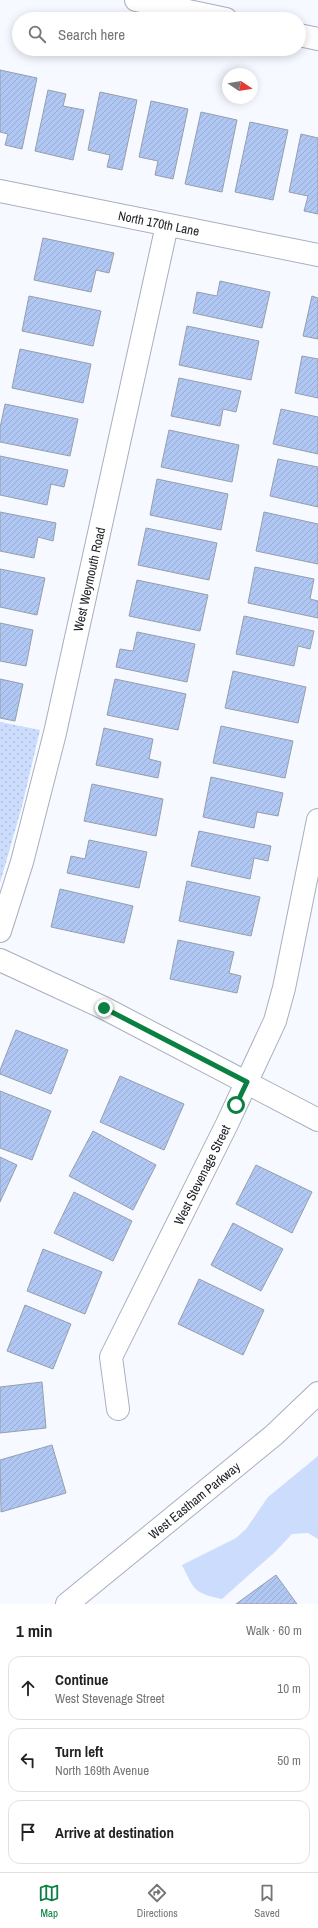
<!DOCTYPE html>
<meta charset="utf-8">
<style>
body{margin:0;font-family:"Archivo Narrow",sans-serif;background:#f6f6f6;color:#222}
.compass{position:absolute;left:222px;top:68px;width:36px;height:36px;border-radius:50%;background:#fff;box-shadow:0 2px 10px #0003;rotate:102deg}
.stop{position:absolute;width:12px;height:12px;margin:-9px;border:3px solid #0b8043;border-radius:50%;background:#fff}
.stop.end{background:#0b8043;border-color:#fff;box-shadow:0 1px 4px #0008}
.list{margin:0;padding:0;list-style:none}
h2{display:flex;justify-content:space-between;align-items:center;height:52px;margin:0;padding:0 16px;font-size:17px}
h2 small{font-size:13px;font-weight:400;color:#767676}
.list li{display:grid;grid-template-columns:26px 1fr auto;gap:12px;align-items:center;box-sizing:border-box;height:64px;margin:0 8px 8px;padding:0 8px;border:1px solid #e0e0e0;border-radius:12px}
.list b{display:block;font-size:15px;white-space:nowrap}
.list p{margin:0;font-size:13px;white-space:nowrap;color:#767676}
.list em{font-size:13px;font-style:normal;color:#767676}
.icon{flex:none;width:22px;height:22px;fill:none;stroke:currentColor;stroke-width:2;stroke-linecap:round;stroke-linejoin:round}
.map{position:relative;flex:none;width:318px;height:1604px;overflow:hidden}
.search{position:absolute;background:#fff;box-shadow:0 2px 10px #0003;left:12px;right:12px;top:12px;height:44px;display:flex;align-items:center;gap:10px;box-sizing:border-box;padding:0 14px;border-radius:22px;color:#767676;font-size:15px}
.sheet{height:268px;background:#fff}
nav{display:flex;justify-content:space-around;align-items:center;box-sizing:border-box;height:56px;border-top:1px solid #e0e0e0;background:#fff;font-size:11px;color:#767676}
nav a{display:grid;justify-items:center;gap:2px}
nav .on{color:#0b8043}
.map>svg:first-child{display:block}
</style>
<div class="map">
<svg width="318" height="1604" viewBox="0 0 318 1604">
<defs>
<pattern id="park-dots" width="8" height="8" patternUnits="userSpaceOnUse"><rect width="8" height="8" fill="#ccdcfd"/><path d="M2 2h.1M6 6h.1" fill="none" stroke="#afbcd9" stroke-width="1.8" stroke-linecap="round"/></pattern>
<pattern id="building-hatch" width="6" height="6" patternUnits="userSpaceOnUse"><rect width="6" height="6" fill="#b1c7f3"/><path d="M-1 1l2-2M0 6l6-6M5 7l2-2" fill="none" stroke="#98abd0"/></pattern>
</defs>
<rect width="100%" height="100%" fill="#f6f9ff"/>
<path fill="#ccdcfd" d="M318,1456V1539L308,1533L292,1534L275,1552L222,1599C193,1593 194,1589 182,1565L236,1538L246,1529L268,1497Z"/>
<path fill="url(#park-dots)" d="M0,722L40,730L22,806L0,883Z"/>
<path fill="url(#building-hatch)" stroke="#969eab" d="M0,70L37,78L22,149L5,145L8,134L0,132Z
M48,90L66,94L63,106L84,110L73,160L35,151Z
M100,92L137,100L122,170L107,167L110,155L88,150Z
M151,101L188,109L173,179L155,175L158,161L139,157Z
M201,112L237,120L222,192L185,184Z
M250,122L288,130L273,200L235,192Z
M301,134L318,138V214L304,211L308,196L289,192Z
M43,238L114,253L109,273L96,270L91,292L34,280Z
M220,281L270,292L262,328L193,313L197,292L217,296Z
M29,296L101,311L93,346L22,331Z
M312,296L318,298V339L303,336Z
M187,326L259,341L251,380L179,365Z
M20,349L91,364L83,403L12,388Z
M302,356L318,359V398L295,393Z
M179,378L241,391L236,412L223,409L220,426L171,416Z
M5,404L78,419L70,456L0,442V428Z
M281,409L318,417V454L273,444Z
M169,430L239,445L232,482L161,467Z
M0,456L68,470L64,487L51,484L47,505L0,495Z
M278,459L318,467V507L270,496Z
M157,479L228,494L221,530L150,515Z
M0,512L56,523L53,541L38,537L34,558L0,551Z
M264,512L318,524V564L256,551Z
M146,528L217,543L209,580L138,565Z
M255,567L314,579L310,599L318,601V618L248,603Z
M0,569L45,578L37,615L0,607Z
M137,580L208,595L200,631L129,616Z
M244,616L314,631L310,649L298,646L294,666L236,654Z
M0,623L33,630L26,666L0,661Z
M137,632L195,644L187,682L116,667L120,649L133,651Z
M233,671L306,687L298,723L225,708Z
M0,679L23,684L15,721L0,718Z
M115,679L186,694L178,730L107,715Z
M221,726L293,741L285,778L213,763Z
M104,728L153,739L149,759L161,762L158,778L96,765Z
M211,777L283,793L278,816L257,812L254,828L203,817Z
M92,784L163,799L156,836L84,821Z
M199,831L271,846L268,861L254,858L250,879L191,866Z
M89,840L147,852L139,888L67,873L71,856L85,859Z
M187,881L260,897L251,936L179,921Z
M60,889L133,906L124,943L51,927Z
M178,940L234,952L229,973L241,976L237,993L170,979Z
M16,1030L68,1050L51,1094L0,1074V1070Z
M120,1076L184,1104L164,1150L100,1122Z
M0,1091L51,1111L32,1160L0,1148Z
M93,1131L156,1165L133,1210L69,1176Z
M0,1157L17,1165L0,1202Z
M256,1165L312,1192L292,1233L236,1204Z
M74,1192L132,1221L113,1261L54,1233Z
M233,1223L283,1249L261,1291L211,1265Z
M43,1249L102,1272L85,1314L27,1291Z
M199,1279L264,1310L243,1355L178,1324Z
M25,1305L71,1324L53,1369L7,1351Z
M42,1382L46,1428L0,1433V1387Z
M52,1445L66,1493L1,1512L0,1460Z
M276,1575L297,1604H236Z"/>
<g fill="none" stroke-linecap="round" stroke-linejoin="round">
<g stroke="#a8afbd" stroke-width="24">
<g id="minor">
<path id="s1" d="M0,191L318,255"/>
<path id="s2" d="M0,931L22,862L55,733L167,225"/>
<path d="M0,960L104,1008L318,1120"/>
<path id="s3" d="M118,1409L111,1357L227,1124L275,1021L284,988L318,820"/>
</g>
</g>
<g stroke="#a8afbd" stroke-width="24">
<g id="tertiary">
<path d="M136,0L226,19"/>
<path d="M299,35L318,39"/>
<path id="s4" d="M67,1604L274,1435L318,1393"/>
</g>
</g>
<use href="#minor" stroke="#fff" stroke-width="22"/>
<use href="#tertiary" stroke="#fff" stroke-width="22"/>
</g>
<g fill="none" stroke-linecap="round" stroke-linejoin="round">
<path stroke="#0b8043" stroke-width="5" d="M104,1008L247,1082L236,1105"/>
</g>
<g text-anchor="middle" stroke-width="4" stroke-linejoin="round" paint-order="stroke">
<g font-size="13" fill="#202328" stroke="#fff">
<text dy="5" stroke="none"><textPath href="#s1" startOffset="162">North 170th Lane</textPath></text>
<text dy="5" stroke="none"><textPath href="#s2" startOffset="363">West Weymouth Road</textPath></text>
<text dy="5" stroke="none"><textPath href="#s3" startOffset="256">West Stevenage Street</textPath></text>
<text dy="5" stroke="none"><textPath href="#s4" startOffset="164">West Eastham Parkway</textPath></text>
</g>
</g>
</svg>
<svg class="compass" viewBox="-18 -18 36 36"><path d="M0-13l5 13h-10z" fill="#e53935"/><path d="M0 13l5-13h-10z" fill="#767676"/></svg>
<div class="stop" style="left:236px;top:1105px"></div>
<div class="stop end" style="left:104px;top:1008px"></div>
<div class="search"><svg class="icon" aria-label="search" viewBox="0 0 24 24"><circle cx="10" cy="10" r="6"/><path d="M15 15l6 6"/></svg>Search here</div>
</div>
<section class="sheet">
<h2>1 min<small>Walk · 60 m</small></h2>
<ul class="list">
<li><svg class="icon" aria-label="ahead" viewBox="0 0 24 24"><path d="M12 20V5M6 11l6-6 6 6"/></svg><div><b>Continue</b><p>West Stevenage Street</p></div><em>10 m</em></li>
<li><svg class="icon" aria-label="left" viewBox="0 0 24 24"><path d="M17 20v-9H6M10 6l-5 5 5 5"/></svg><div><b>Turn left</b><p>North 169th Avenue</p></div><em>50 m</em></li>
<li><svg class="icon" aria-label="arrive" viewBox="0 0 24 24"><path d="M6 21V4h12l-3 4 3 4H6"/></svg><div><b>Arrive at destination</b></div></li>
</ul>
</section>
<nav>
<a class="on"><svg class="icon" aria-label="map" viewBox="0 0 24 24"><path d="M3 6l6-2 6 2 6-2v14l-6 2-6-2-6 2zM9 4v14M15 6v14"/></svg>Map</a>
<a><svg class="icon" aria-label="directions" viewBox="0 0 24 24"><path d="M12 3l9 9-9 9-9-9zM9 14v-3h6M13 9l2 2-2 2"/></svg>Directions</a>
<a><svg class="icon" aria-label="saved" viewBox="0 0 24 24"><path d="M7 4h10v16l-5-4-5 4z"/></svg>Saved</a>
</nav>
